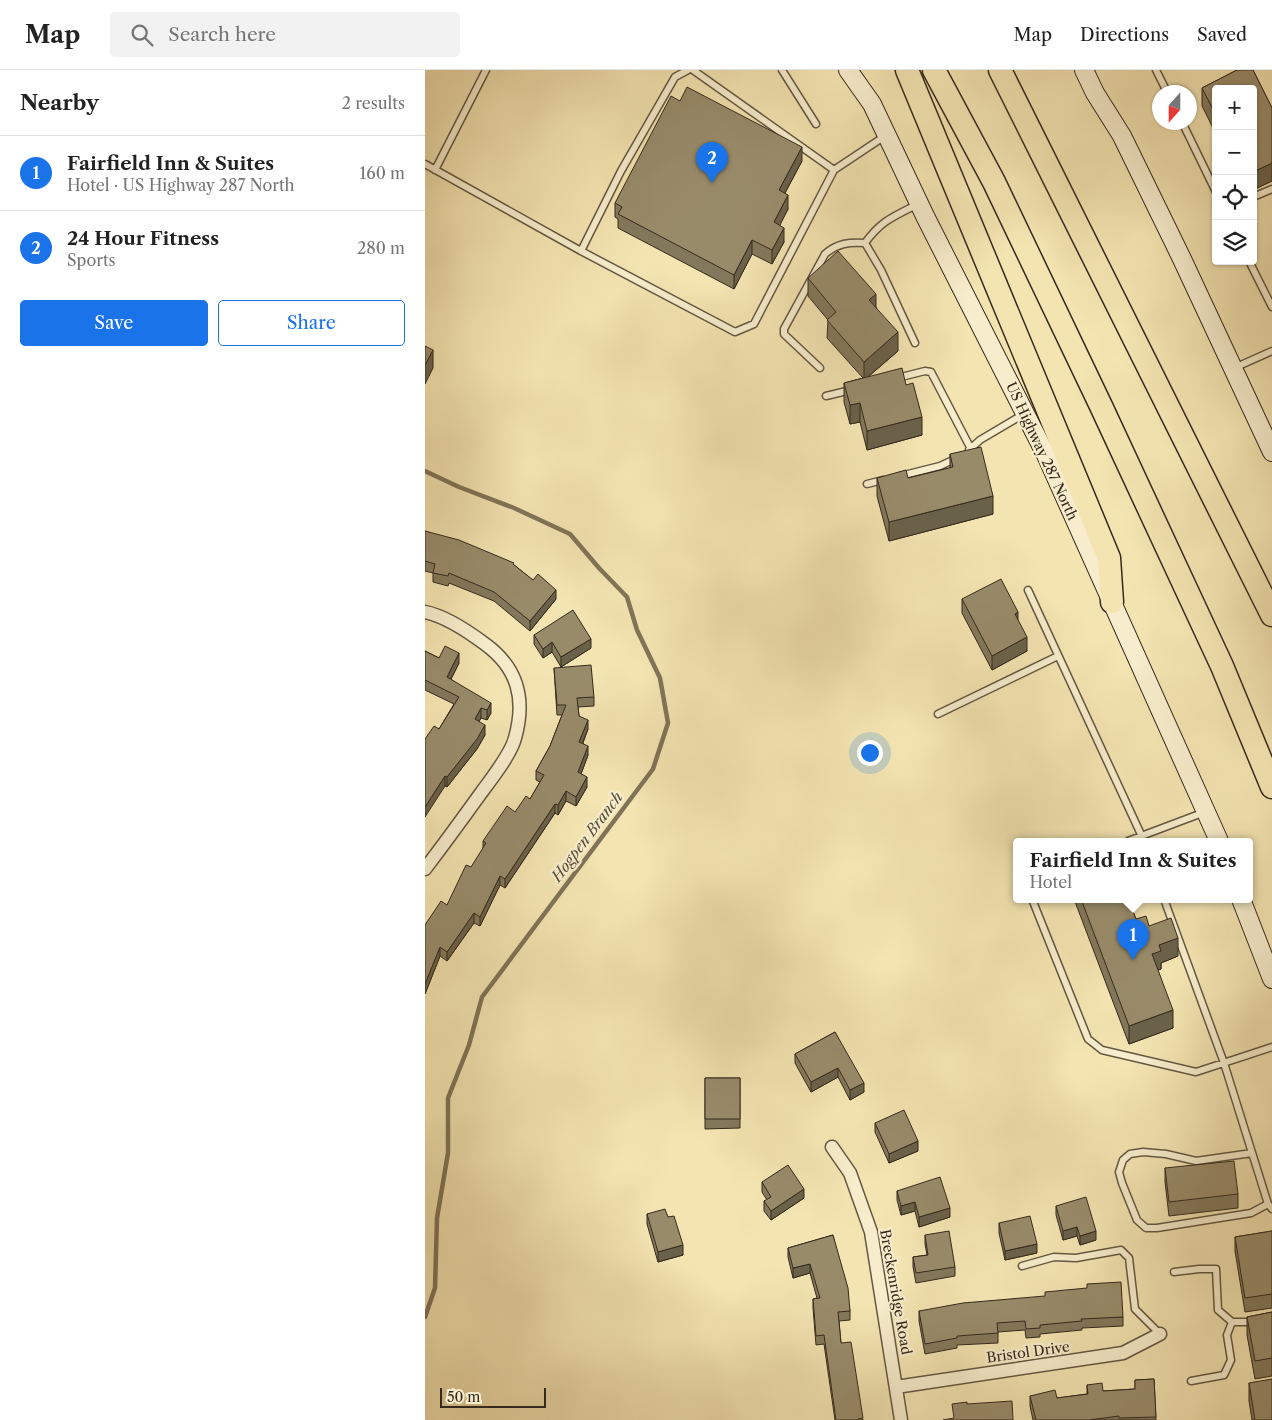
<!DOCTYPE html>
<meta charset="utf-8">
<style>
body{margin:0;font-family:"Libre Caslon Text",serif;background:#f2f2f2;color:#222}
.controls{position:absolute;right:15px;top:15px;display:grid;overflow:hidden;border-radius:5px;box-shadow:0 1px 4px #0004}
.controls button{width:45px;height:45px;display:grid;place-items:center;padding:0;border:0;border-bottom:1px solid #e0e0e0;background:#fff;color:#222;font:25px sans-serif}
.compass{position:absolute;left:727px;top:15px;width:45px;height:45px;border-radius:50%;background:#fff;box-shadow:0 1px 4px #0004;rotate:201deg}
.scale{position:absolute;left:15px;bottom:12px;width:106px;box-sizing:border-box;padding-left:5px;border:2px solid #352a1d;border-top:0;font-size:14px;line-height:18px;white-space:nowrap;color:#352a1d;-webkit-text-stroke:4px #f7edcc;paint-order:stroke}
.you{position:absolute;left:444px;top:682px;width:18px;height:18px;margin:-12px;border:4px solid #fff;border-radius:50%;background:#1a73e8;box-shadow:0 0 0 8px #1a73e833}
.badge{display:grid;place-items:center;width:32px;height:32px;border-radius:50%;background:#1a73e8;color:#fff;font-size:16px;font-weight:700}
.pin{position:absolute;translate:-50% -41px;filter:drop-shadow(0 1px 2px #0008)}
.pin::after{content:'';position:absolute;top:26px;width:18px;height:15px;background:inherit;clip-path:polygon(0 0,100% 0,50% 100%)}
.popup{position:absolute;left:588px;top:768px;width:240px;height:65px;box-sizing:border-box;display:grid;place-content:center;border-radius:5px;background:#fff;filter:drop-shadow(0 1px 4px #0005);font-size:16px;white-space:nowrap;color:#767676}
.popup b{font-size:19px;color:#222}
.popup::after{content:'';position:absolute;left:50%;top:100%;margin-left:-10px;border:10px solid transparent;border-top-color:#fff}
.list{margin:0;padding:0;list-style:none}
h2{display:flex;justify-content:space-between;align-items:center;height:65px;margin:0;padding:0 20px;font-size:21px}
h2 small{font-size:16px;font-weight:400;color:#767676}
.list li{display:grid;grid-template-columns:32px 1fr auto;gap:15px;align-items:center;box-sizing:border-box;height:75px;padding:0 20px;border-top:1px solid #e0e0e0}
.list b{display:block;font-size:19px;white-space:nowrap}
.list p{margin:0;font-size:16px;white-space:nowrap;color:#767676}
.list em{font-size:16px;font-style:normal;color:#767676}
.actions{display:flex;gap:10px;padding:15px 20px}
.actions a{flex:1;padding:11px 0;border:1px solid #1a73e8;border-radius:5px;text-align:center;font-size:18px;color:#1a73e8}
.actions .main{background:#1a73e8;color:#fff}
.icon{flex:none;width:28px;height:28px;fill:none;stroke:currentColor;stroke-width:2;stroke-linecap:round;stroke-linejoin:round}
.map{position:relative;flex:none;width:847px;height:1350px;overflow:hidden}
header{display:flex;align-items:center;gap:30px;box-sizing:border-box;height:70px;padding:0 25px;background:#fff;border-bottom:1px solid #e0e0e0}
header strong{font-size:24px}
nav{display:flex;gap:28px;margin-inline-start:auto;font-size:18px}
.search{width:350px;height:45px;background:#f2f2f2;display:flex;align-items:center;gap:12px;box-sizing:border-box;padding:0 18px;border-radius:5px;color:#767676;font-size:19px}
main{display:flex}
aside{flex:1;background:#fff}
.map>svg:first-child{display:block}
</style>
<header>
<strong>Map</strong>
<div class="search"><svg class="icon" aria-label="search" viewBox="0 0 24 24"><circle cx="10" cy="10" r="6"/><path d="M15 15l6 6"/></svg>Search here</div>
<nav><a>Map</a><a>Directions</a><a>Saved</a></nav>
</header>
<main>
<aside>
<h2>Nearby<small>2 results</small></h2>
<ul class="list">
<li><span class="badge">1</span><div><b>Fairfield Inn &amp; Suites</b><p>Hotel · US Highway 287 North</p></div><em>160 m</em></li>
<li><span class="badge">2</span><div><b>24 Hour Fitness</b><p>Sports</p></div><em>280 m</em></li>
</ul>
<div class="actions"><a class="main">Save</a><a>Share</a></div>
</aside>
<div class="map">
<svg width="847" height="1350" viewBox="0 0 847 1350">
<rect width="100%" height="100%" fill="#f3e4b1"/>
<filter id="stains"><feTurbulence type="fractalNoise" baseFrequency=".004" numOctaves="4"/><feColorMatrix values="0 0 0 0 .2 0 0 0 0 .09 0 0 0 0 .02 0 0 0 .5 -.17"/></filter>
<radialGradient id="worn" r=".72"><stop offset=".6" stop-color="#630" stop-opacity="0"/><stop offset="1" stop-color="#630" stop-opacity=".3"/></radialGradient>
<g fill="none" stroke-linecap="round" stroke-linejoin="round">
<path stroke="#807458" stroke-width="4.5" d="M0,401L34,417L89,438L145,464L174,498L202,527L212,560L235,608L243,653L228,699L57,927L44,975L23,1028V1083L12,1148L10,1218L0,1247"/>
<g stroke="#645842" stroke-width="9">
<path id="lane" d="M357,0L391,54
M731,0L742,22
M757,52L791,122
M0,94L156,181L196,101L250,7L263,0
M10,100L61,0
M409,100L460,66
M828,127L847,119
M156,181L310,262L329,254L409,100L268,0
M824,191L847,237
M490,273L456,200L440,173C457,150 468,147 493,134
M395,298L359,264V259L400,184C413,173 424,172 440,173
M809,298L847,281
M472,308L500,301L506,302L546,379
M401,326L426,320
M544,380L555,370L599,344
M475,406L515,396L532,388
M442,414L458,410
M603,520L719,771
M513,644L633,586
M703,771L780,742
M607,829L663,969L677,980L771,1002L847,977
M739,829L799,993L843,1134L847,1139
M827,1083L771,1091L741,1084L718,1082L705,1084L698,1090L694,1102L697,1113L712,1150L721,1158H732L826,1143L843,1134
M597,1196L629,1187L651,1188L696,1180L704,1188L710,1239L735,1264
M749,1202L774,1199H791L793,1240L807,1252
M766,1311L799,1305L806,1290L802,1265L807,1252H829"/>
</g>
<g stroke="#645842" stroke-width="15">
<path id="street" d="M0,542C20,546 44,562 60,574C93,598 101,629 90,668C86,684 67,708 56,723C38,748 19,774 0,799
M407,1077L425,1103L446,1162L476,1350
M471,1317L698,1283L735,1264"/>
</g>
<g stroke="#352a1d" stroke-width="20">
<path id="secondary" d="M423,0L447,34L500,146L621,385L794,771
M659,0L670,23L697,66L757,189L847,382
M816,829L847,909"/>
</g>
<g stroke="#352a1d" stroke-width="25">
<path id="highway" d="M482,0L684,488L687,532
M509,0L569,112L676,336L797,596L847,717
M575,0L847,545"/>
</g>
<use href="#lane" stroke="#f7edcc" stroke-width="6"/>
<use href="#street" stroke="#f7edcc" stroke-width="12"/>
<use href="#secondary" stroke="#f7edcc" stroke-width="18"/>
<use href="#highway" stroke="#f3e4b1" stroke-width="22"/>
</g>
<path fill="#83785b" stroke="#352a1d" d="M812,0H828L847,38V111L828,120V19H791V64L777,36V18Z
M377,91L360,123L363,139L354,156L359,172L347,194L327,184L309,219L193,158V149L190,147V133Z
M383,208L451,237L473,281L443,307L481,315L497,365L442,380L435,352L425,354L419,332V313L438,308L402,268L403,250L383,226Z
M525,384L568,444L464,471L452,426V408H483L525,398Z
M0,461L89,495L131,529L105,561L69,531L24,513L23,516L8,512V503L0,501Z
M537,529L593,550L602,581L567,600L537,543Z
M109,565L166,578L136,597L127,582L118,588L109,574Z
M0,581L14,588L34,593L26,609L66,643L62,650L56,648L54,651L60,665L52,679L22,717L20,716L14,659L29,634L0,620Z
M129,598L169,627V636L153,637L154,646L163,659L158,673L163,685L156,704L162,717L151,736L141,731L133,745L130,743L80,818L75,815L55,856L49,853L22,891L15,886L0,924V855L22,835L58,779V771L105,729L115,712L111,710V701L125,676L137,645H132Z
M649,829H703L711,849L724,856L753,886L736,893V899L733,900L748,958L704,974Z
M410,962L439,1022L425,1030L413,1007L386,1022L370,993V984Z
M280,1008H315V1058L280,1059Z
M450,1053L493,1081L464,1093L450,1062Z
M740,1098L813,1124V1138L744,1146L740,1112Z
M337,1112L379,1128L346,1150L339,1141V1131L342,1130L337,1122Z
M472,1121L525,1147L494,1157L490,1141L476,1145L472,1130Z
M631,1136L671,1170L655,1175L652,1166L638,1170L631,1145Z
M222,1144L243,1147L258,1185L233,1192L222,1154Z
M574,1153L612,1183L580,1190L574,1163Z
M847,1161V1238L820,1242L810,1181V1167Z
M408,1165L425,1241V1250L414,1251L416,1273L438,1350H410L399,1274L391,1275L388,1238V1229L392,1228L385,1203L368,1208L363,1187V1178Z
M500,1165L530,1197V1206L491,1213L488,1197V1187L502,1185L500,1174Z
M494,1241L698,1247V1256L657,1258V1260L615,1264V1267L601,1268L600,1260L573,1262V1273L532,1275V1278L500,1284L494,1251Z
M847,1242V1306L830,1309L822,1265V1247Z
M729,1309L731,1350H608L605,1336V1326L632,1328L662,1324V1315L678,1321L710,1319V1310Z
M824,1313L847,1350H827L824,1331Z"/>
<path fill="#6a614a" stroke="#352a1d" d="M377,77V91L354,134V120Z
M847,93V111L828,120V102Z
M363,125V139L349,167V152Z
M359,158V172L347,194V180Z
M327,170V184L309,219V205Z
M451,224V242L444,230Z
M473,262V281L439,310V292Z
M8,280V298L0,314V295Z
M435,333V352L425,354V335Z
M497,347V365L442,380V361Z
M568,426V444L464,471V452Z
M131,520V529L105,561V551Z
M593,542V556L590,544Z
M602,567V581L567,600V586Z
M166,569V578L136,597V587Z
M127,572V582L118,588V579Z
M34,583V593L22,617V607Z
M66,633V643L62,650V640Z
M56,638V648L50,659V649Z
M163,650V659L154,682V672Z
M60,655V665L52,679L22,717V707Z
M163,676V685L153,712V702Z
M20,706V716L0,747V737Z
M162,707V717L151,736V727Z
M141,721V731L133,745V735Z
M130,734V743L80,818V809Z
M75,806V815L55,856V847Z
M49,843V853L22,891V882Z
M753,868V886L736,893V899L727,903V884L734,875Z
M15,877V886L0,924V914Z
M748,940V958L704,974V956Z
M413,998V1007L386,1022V1012Z
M439,1013V1022L425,1030V1020Z
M493,1071V1081L464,1093V1084Z
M379,1119V1128L346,1150V1141Z
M490,1132V1141L476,1145V1136Z
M525,1138V1147L494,1157V1147Z
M652,1157V1166L638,1170V1161Z
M671,1161V1170L655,1175V1166Z
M612,1174V1183L580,1190V1181Z
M258,1175V1185L233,1192V1182Z
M385,1194V1203L368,1208V1198Z"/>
<path fill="#988b6a" stroke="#352a1d" d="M812,0H828L847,38V93L828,102V19H791V45L777,18Z
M262,17L377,77L354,120L363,125L349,152L359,158L347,180L327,170L309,205L193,144L197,137L190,133L246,26L255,31Z
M413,181L451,224L444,230L473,262L439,292L402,250L411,242L383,208Z
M0,276L8,280L0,295Z
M477,298L481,315L488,313L497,347L442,361L435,333L425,335L419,313Z
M556,377L568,426L464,452L452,408L481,400L483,408L528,397L525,384Z
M0,461L34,470L89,493L88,494L108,510L113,504L131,520L105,551L69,522L24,503L23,506L8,503L10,494L0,491Z
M576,509L593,542L590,544L602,567L567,586L537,529Z
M148,540L166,569L136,587L127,572L118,579L109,565Z
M20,576L34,583L22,607L66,633L62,640L56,638L50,649L60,655L52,669L22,707L20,706L0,737V669L9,656L14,659L34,627L0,610V581L14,588Z
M166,595L169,627L152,628L154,646L163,650L154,672L163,676L153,702L162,707L151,727L141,721L133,735L130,734L80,809L75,806L55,847L49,843L22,882L15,877L0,914V855L16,831L22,835L41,795L46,797L61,773L58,771L82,736L90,742L101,726L105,729L119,705L111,701L125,676L141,635H132L129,598Z
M656,829H703L711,849L721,846L724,856L746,848L753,868L734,875L736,881L727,884L748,940L704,956Z
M410,962L439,1013L425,1020L413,998L386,1012L370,984Z
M280,1008H315V1049H280Z
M479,1040L493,1071L464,1084L450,1053Z
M809,1091L813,1124L744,1132L740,1098Z
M363,1095L379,1119L346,1141L339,1131L346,1127L337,1112Z
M515,1107L525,1138L494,1147L490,1132L476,1136L472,1121Z
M661,1127L671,1161L655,1166L652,1157L638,1161L631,1136Z
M240,1139L243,1147L249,1146L258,1175L233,1182L222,1144Z
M605,1146L612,1174L580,1181L574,1153Z
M524,1161L530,1197L491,1203L488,1187L503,1185L500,1165Z
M847,1161V1224L820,1228L810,1167Z
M408,1165L423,1218L425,1241L413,1242L416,1273L426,1272L438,1348L433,1349V1350H411L399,1265L391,1266L388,1229L395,1228L385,1194L368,1198L363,1178Z
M696,1212L698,1247L656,1249L657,1251L615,1255V1258L601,1259L600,1251L572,1253L573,1263L532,1266V1268L500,1274L494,1241L538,1233L620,1226V1222L662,1218V1214Z
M847,1242V1288L830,1291L822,1247Z
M729,1309L731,1347L694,1348V1346L664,1350H611L605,1326L630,1320L632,1328L663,1324L662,1315L677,1313L678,1321L710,1319V1310Z
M847,1309V1350H830L824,1313Z
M587,1331L588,1350H518L529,1348L527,1334L542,1332V1334Z"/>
<g text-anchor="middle" stroke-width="4.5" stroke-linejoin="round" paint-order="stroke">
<g font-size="14" fill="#352a1d" stroke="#f7edcc">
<text transform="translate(617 381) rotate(65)" y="5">US Highway 287 North</text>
<text transform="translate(471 1222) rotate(80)" y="5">Breckenridge Road</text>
<text transform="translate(603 1282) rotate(-8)" y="5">Bristol Drive</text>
</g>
<g font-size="15" font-style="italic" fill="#5a4f3a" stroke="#f7edcc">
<text transform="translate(162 767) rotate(-53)" y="5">Hogpen Branch</text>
</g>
</g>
<rect width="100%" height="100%" filter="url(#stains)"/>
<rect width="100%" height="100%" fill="url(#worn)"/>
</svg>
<div class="controls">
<button>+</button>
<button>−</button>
<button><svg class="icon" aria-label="locate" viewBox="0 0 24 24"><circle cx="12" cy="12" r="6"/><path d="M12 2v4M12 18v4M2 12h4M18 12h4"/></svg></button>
<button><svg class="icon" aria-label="layers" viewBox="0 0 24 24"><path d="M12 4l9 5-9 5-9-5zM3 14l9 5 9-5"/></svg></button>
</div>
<svg class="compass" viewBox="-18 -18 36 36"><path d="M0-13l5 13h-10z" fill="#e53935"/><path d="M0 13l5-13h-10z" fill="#767676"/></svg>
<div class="scale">50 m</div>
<div class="you"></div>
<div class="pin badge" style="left:708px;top:890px">1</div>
<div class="popup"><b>Fairfield Inn &amp; Suites</b>Hotel</div>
<div class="pin badge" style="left:287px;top:113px">2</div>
</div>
</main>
